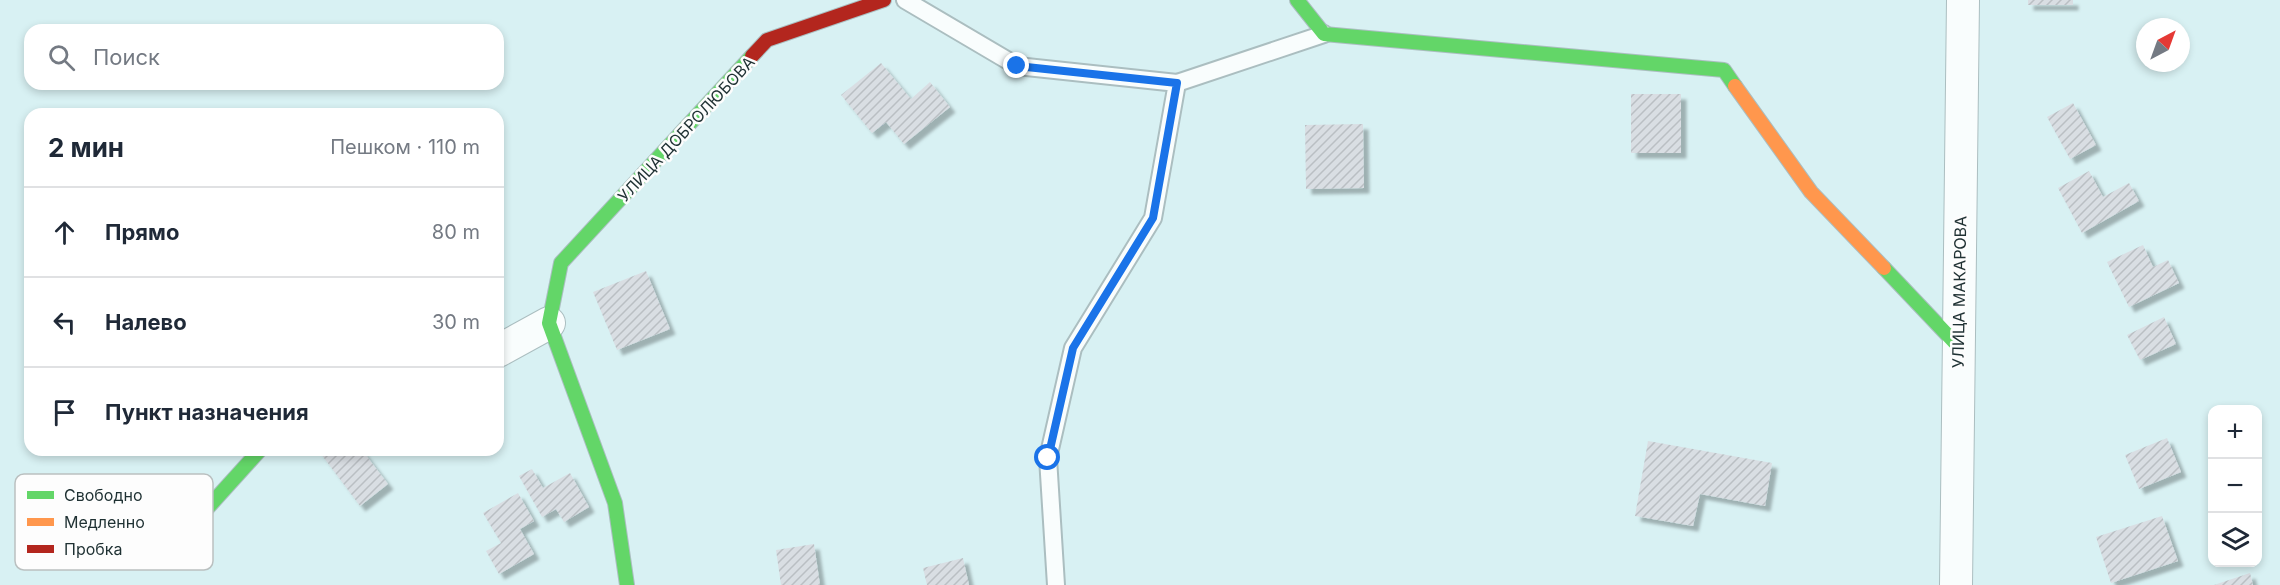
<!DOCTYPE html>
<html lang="ru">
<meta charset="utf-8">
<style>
body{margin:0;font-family:Inter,sans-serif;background:#f6f6f7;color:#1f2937}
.controls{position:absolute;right:18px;bottom:18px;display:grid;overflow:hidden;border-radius:12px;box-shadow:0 3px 9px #0003}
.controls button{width:54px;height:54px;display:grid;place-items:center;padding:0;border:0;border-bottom:2px solid #e0e1e3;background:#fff;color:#1f2937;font:30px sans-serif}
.compass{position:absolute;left:2136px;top:18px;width:54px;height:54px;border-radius:50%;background:#fff;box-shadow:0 3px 9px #0003;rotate:41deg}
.stop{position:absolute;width:18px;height:18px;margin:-14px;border:4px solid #1a73e8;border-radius:50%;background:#fff}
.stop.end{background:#1a73e8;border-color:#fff;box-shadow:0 2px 6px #0008}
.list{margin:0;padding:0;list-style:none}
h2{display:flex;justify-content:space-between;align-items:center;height:78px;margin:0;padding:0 24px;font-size:26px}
h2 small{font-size:20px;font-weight:400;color:#747a83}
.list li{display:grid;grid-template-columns:39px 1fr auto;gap:18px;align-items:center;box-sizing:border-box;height:90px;padding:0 24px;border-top:2px solid #e0e1e3}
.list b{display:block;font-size:22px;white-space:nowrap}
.list em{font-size:20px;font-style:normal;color:#747a83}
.icon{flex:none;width:33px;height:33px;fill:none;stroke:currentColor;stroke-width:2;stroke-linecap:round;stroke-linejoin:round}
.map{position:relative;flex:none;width:2280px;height:585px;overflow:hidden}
.search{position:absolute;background:#fff;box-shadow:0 3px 9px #0003;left:24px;top:24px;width:480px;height:66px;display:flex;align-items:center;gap:15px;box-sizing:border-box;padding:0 21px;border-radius:18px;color:#747a83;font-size:22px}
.panel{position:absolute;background:#fff;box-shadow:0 3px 9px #0003;left:24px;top:108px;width:480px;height:348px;border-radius:18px}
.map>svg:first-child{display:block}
</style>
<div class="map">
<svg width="2280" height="585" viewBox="0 0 2280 585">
<defs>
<pattern id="building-hatch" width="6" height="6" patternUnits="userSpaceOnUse" patternTransform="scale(1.5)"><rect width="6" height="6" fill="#d9dee3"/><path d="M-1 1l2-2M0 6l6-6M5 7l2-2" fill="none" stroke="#babfc3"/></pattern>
<filter id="shadow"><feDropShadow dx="5.5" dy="5.5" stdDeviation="1.5" flood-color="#0004"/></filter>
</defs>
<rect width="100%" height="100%" fill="#d8f1f3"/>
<path fill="url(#building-hatch)" filter="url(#shadow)" d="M2028,0H2073V5H2028Z
M881,63L911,99L930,82L950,107L904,144L886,122L872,133L841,95Z
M1631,94H1681V153H1631Z
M2073,103L2096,145L2070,159L2047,117Z
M1363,124L1364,188L1306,189L1305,125Z
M2089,171L2103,197L2129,183L2139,201L2082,233L2058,188Z
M2143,245L2153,267L2168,260L2179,283L2129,307L2107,262Z
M646,271L670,329L617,350L593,292Z
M2164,317L2176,344L2140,360L2127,335Z
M2167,438L2181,472L2139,489L2125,455Z
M1648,441L1772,463L1765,506L1700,494L1693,526L1635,516Z
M318,450H362L388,484L360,506Z
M532,469L543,488L570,473L589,507L564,522L556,509L542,517L519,476Z
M518,493L534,521L520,529L534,554L499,574L486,551L501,543L483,513Z
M2162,516L2178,561L2111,583L2096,537Z
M814,544L820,585H781L776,550Z
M963,558L969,585H927L923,568Z
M2250,573L2253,585H2214Z"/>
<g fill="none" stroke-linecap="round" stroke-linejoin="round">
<g stroke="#abbec0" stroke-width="20">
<path id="lane" d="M905,0L1017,66L1177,83L1324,34
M1056,585L1048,458L1073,348L1153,218L1177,83"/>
</g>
<g stroke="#abbec0" stroke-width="34">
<path id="street" d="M498,351L549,323
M1956,585L1963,0"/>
</g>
<g stroke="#abbec0" stroke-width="16">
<path id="fast" d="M1297,0L1324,34L1724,70L1735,86
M1884,268L1958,346
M193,524L260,450
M627,585L615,503L549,323L561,263L752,56"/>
</g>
<g stroke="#abbec0" stroke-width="16">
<path id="slow" d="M1735,86L1811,192L1884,268"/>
</g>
<g stroke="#abbec0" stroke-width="16">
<path id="jam" d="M752,56L767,40L884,0"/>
</g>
<use href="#lane" stroke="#f9fdfd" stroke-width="16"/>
<use href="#street" stroke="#f9fdfd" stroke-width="32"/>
<use href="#fast" stroke="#63d668" stroke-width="14"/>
<use href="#slow" stroke="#ff974d" stroke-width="14"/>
<use href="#jam" stroke="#b3261e" stroke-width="14"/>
</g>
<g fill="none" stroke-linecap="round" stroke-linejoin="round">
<path stroke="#1a73e8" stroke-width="8" d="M1017,66L1177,83L1153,218L1073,348L1048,458"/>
</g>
<g text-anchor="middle" stroke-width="5" stroke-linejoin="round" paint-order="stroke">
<g font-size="16" fill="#1f3133" stroke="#fdfdfd">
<text transform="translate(686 129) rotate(-47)" y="6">УЛИЦА ДОБРОЛЮБОВА</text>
<text transform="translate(1959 292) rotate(-89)" y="6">УЛИЦА МАКАРОВА</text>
</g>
</g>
<rect x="15" y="474" width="198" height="96" rx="9" fill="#fdfdfd" stroke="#bac0c0" stroke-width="1.5"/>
<rect x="27" y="491" width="27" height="8" fill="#63d668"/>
<rect x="27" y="518" width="27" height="8" fill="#ff974d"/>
<rect x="27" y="545" width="27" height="8" fill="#b3261e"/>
<g font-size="16" fill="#1f3133">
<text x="64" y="501">Свободно</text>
<text x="64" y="528">Медленно</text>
<text x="64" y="555">Пробка</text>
</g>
</svg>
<div class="controls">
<button>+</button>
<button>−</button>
<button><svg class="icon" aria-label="layers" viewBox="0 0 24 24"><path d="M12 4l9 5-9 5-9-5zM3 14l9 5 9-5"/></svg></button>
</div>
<svg class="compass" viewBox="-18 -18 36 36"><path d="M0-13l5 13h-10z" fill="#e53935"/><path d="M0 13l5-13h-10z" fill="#747a83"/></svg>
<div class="stop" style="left:1048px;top:458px"></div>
<div class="stop end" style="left:1017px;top:66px"></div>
<div class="search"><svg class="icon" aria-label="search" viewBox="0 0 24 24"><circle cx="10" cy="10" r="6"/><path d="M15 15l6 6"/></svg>Поиск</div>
<section class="panel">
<h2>2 мин<small>Пешком · 110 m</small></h2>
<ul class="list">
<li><svg class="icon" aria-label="ahead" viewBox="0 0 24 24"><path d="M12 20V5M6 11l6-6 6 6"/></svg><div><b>Прямо</b></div><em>80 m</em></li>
<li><svg class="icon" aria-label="left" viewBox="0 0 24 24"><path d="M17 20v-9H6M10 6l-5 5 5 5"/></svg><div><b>Налево</b></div><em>30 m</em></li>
<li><svg class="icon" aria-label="arrive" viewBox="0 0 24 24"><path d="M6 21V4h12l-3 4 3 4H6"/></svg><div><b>Пункт назначения</b></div></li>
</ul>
</section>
</div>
